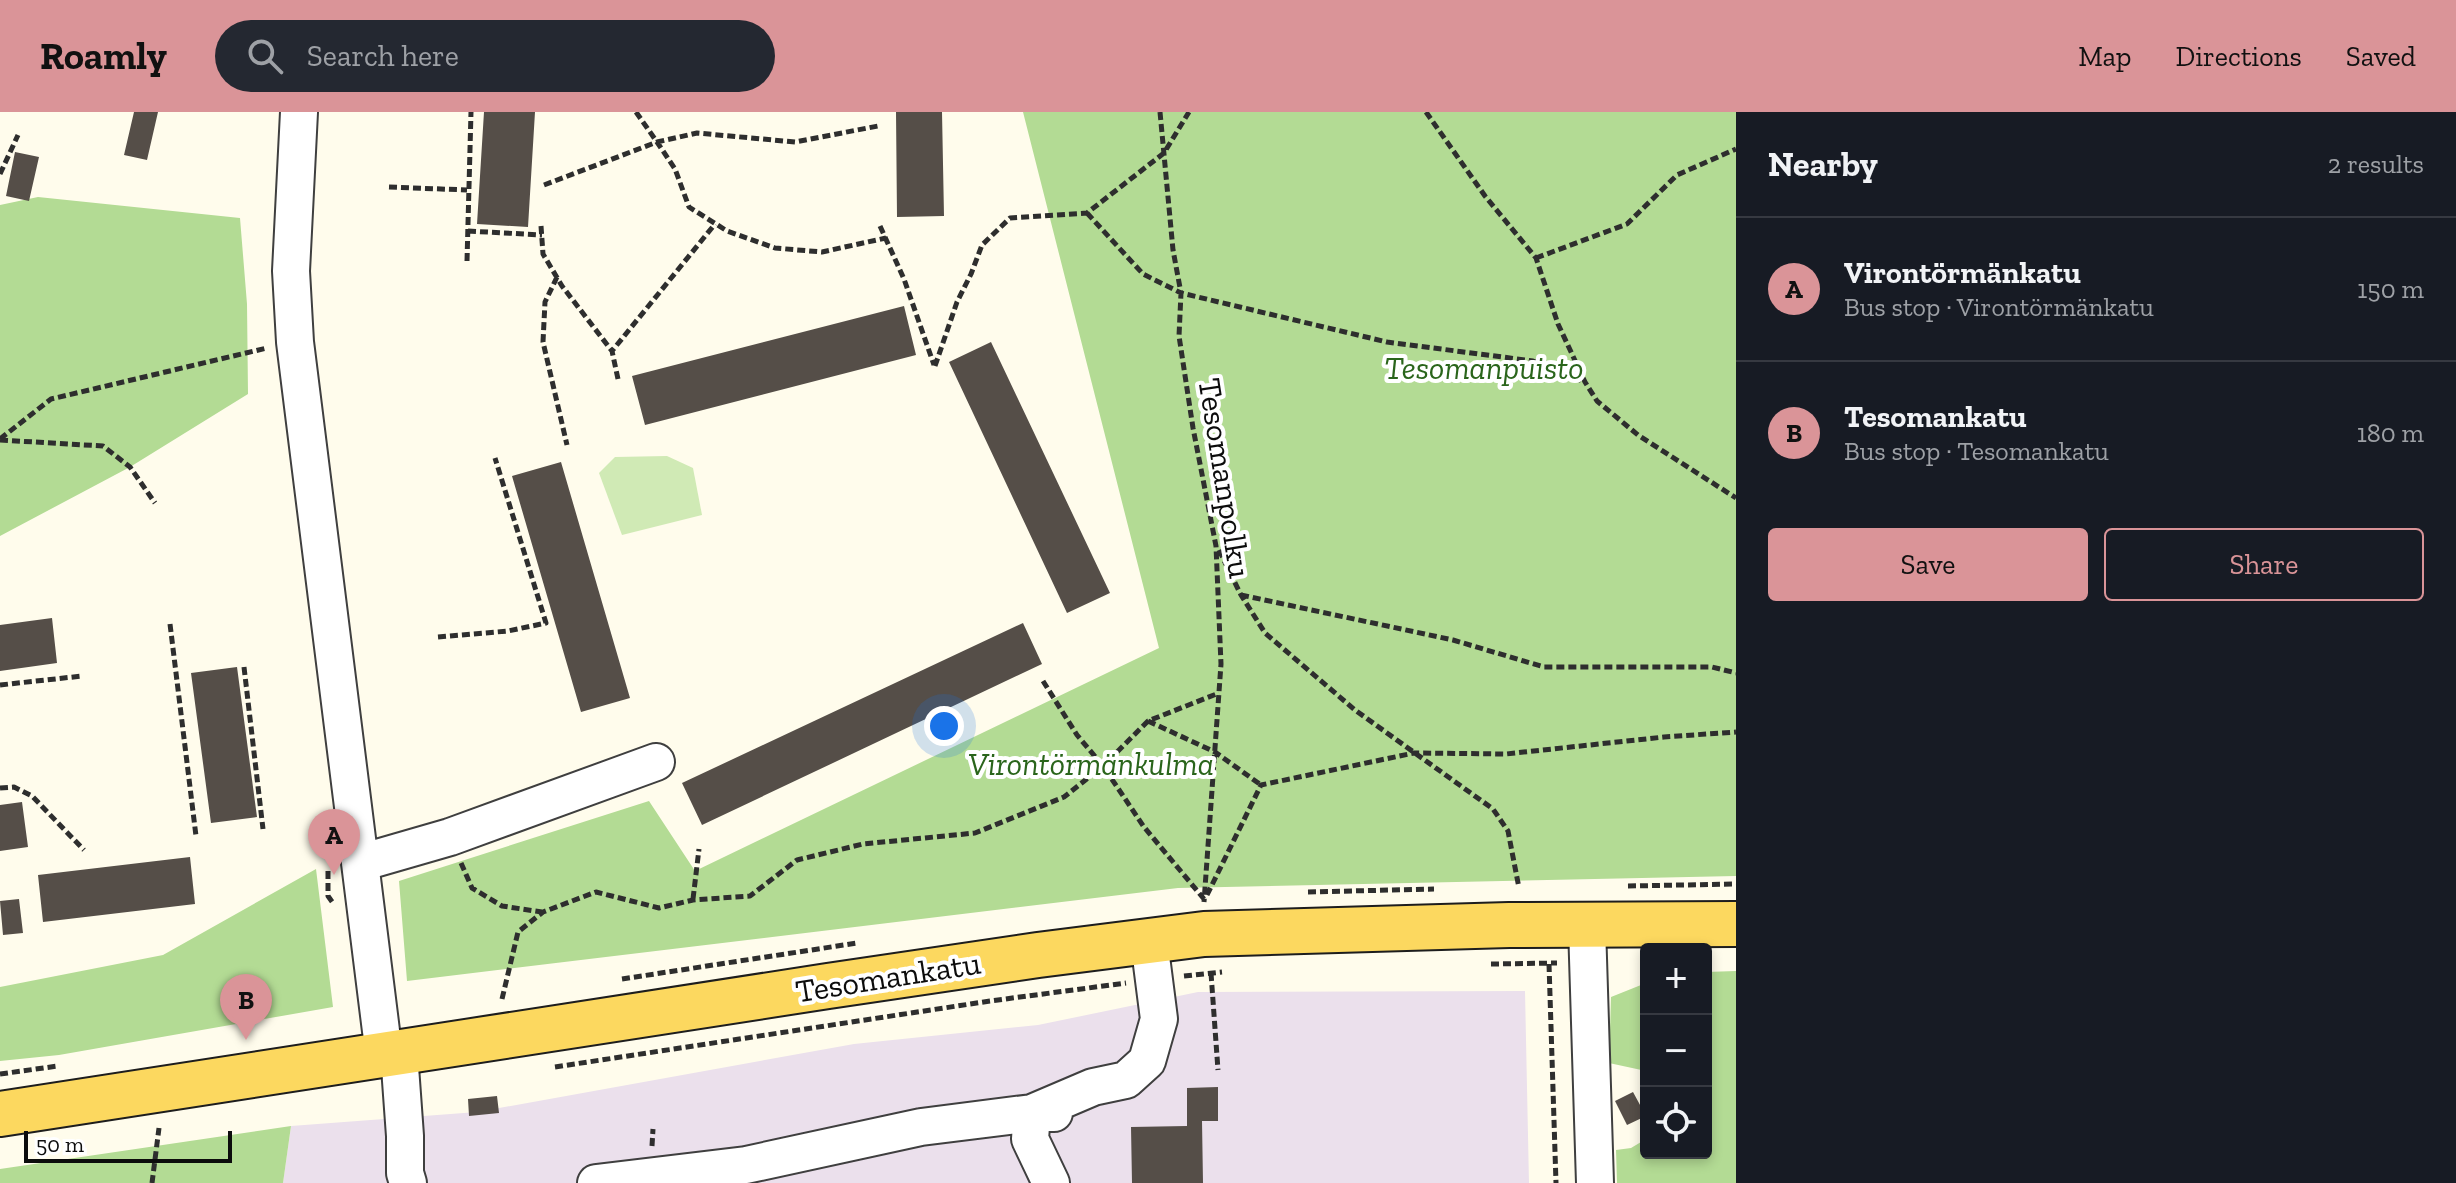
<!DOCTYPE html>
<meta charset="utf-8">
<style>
body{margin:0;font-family:"Zilla Slab",serif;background:#242831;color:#f1f3f6}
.controls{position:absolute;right:24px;bottom:24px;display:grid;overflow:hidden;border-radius:8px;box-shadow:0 4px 12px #0003}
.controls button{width:72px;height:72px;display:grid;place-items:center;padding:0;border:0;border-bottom:2px solid #363941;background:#171b24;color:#f1f3f6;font:40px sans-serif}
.scale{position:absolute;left:24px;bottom:20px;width:208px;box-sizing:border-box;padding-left:8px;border:4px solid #0c0c0c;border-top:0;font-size:22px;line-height:28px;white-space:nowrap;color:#0c0c0c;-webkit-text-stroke:6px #fff;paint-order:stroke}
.you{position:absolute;left:944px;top:614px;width:28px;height:28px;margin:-20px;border:6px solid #fff;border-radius:50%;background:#1a73e8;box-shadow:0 0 0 12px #1a73e833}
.badge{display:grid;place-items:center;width:52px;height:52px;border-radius:50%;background:#da9498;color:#111;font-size:26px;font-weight:700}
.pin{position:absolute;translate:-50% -66px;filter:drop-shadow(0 2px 4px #0008)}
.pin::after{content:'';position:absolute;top:42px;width:28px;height:24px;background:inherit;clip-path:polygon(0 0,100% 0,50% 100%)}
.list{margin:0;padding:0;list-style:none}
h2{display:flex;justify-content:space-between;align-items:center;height:104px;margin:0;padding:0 32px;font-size:34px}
h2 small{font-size:26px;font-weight:400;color:#9ea1a6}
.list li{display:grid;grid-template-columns:52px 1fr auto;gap:24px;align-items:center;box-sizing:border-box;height:144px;padding:0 32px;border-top:2px solid #363941}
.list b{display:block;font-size:30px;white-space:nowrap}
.list p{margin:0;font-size:26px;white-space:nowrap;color:#9ea1a6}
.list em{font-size:26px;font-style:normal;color:#9ea1a6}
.actions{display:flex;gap:16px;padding:24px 32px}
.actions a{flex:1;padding:18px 0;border:2px solid #da9498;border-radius:8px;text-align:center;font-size:28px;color:#da9498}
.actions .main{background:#da9498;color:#111}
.icon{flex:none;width:44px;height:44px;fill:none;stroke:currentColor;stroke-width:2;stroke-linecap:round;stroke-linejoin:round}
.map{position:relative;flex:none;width:1736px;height:1071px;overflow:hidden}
header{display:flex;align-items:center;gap:48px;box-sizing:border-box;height:112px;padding:0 40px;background:#da9498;color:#111}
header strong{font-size:38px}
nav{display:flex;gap:44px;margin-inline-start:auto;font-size:28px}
.search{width:560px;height:72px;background:#242831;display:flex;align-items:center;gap:20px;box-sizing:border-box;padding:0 28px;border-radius:44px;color:#9ea1a6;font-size:30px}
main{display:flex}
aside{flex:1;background:#171b24}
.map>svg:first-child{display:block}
</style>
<header>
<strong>Roamly</strong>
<div class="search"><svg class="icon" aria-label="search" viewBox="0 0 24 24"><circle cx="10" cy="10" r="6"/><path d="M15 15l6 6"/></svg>Search here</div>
<nav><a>Map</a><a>Directions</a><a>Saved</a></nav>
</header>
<main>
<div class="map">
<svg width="1736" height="1071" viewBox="0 0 1736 1071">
<rect width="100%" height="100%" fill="#fffcec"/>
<path fill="#ebe0ec" d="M1525,879L1529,1071H283L291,1014L477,1000L854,932L1038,913L1198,880Z"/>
<path fill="#d0eab5" d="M667,344L693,356L702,403L622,423L599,361L615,345Z"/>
<path fill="#b3db94" d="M1023,0H1736V764L1178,776L407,869L399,769L649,689L695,759L1159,536Z
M38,85L240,106L247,192L248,282L130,355L0,424V93Z
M316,757L333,895L59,943L0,949V875L163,843Z
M1736,859V1071H1617L1616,1038L1631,1036L1646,1027V1041H1706V860Z
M1646,871V959L1609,951L1611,885Z
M291,1014L283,1071H0V1057Z"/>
<path fill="#554e48" d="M134,0H158L147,48L124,43Z
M484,0H535L528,115L477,112Z
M896,0H942L944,104L897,105Z
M15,40L39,45L29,89L6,84Z
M904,194L916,243L645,313L632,264Z
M991,230L1110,481L1067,501L949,250Z
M561,350L630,586L581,600L512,364Z
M52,506L57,551L0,559V513Z
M1023,511L1042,552L702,713L682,671Z
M237,555L257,705L211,711L191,561Z
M22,690L28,735L0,739V693Z
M190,745L195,792L43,810L38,763Z
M19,787L23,821L3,823L0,789Z
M1218,975V1009H1202L1203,1071H1132L1131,1015L1187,1014V976Z
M1633,980L1646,1004L1627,1013L1615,989Z
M497,984L499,1001L469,1004L468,987Z"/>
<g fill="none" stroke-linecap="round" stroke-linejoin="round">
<g stroke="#3f3f3f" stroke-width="40">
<path id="minor" d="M299,0L291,159L295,230L384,943
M360,751L450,725L656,650
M1587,814L1595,1071
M399,941L405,1024V1061L408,1071
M596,1071L746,1053L921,1015L1032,1001L1093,975L1126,968L1147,949L1159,907L1149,829
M1051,1071L1030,1027L1032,1001H1054"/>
</g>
<g stroke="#1d1d1d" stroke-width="48">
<path id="major" d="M0,1002L828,874L1038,843L1204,822L1509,813L1736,812"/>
</g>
<path stroke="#2e2e2e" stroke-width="5" stroke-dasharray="8 4" stroke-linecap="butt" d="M636,0L657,30L697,21L795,30L878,14
M1160,0L1173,138L1181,181L1179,224L1193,316L1216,434L1221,552L1204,790
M1426,0L1485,84L1536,146L1558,212L1585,270L1597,289L1638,323L1736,386
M0,62L18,23
M544,73L657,30L675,57L689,95L727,119L775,136L822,140L886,126
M389,75L467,78
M1087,101L1143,162L1181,181L1387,230L1533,249L1585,270
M541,114L543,142L562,174L612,239
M880,114L904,167L934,253
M468,119L542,123
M1536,146L1627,112L1677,63L1736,37
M467,149L471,0
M557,165L545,190L543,230L567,333
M935,254L957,190L971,162L982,133L1010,106L1087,101L1164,41L1189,0
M618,267L612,239L715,112
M0,327L51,287L267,236
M0,328L103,334L130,355L155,391
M1219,438L1241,483L1265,521L1355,598L1493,697L1508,719L1519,776
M1241,483L1453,528L1544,555H1712L1736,561
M170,512L196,724
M438,525L508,519L546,511L495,346
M244,555L263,717
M1043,569L1077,623L1103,654L1144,715L1204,787
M0,573L82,564
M1148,609L1215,640L1261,673
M0,676L14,675L32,684L84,738
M461,751L472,776L502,794L542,800
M328,759V784L333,791
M1628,774L1736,772
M1308,780L1434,777
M1207,783L1261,673L1414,641L1506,642L1664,625L1736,620
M693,787L699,737
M1491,852L1557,851
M1549,852L1556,1071
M1211,861L1218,958
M1184,864L1222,860
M622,867L857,831
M502,887L518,820L543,800L596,780L659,796L693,788L750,784L797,748L863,732L975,721L1064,685L1103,654L1148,609L1219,581
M555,955L990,889L1126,871
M0,962L58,954
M652,1034L653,1017
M152,1071L159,1016"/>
<use href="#minor" stroke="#fff" stroke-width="36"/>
<use href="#major" stroke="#fcd85f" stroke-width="44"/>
</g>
<g text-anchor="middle" stroke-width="8" stroke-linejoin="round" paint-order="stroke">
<g font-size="32" font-style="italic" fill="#2a651b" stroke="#fff">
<text x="1484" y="267">Tesomanpuisto</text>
<text x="1091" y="663">Virontörmänkulma</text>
</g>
<g font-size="32" fill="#0c0c0c" stroke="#fff">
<text transform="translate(1225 366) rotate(81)" y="11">Tesomanpolku</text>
<text transform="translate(888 865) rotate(-9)" y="11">Tesomankatu</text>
</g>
</g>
</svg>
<div class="controls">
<button>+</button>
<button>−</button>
<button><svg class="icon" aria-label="locate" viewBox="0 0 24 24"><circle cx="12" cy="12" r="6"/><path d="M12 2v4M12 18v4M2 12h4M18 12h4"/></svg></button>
</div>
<div class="scale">50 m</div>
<div class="you"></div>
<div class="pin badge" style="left:334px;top:763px">A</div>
<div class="pin badge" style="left:246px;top:928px">B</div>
</div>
<aside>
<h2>Nearby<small>2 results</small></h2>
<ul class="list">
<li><span class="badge">A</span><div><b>Virontörmänkatu</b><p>Bus stop · Virontörmänkatu</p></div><em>150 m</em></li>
<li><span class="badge">B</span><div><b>Tesomankatu</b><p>Bus stop · Tesomankatu</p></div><em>180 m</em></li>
</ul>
<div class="actions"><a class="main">Save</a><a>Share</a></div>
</aside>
</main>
